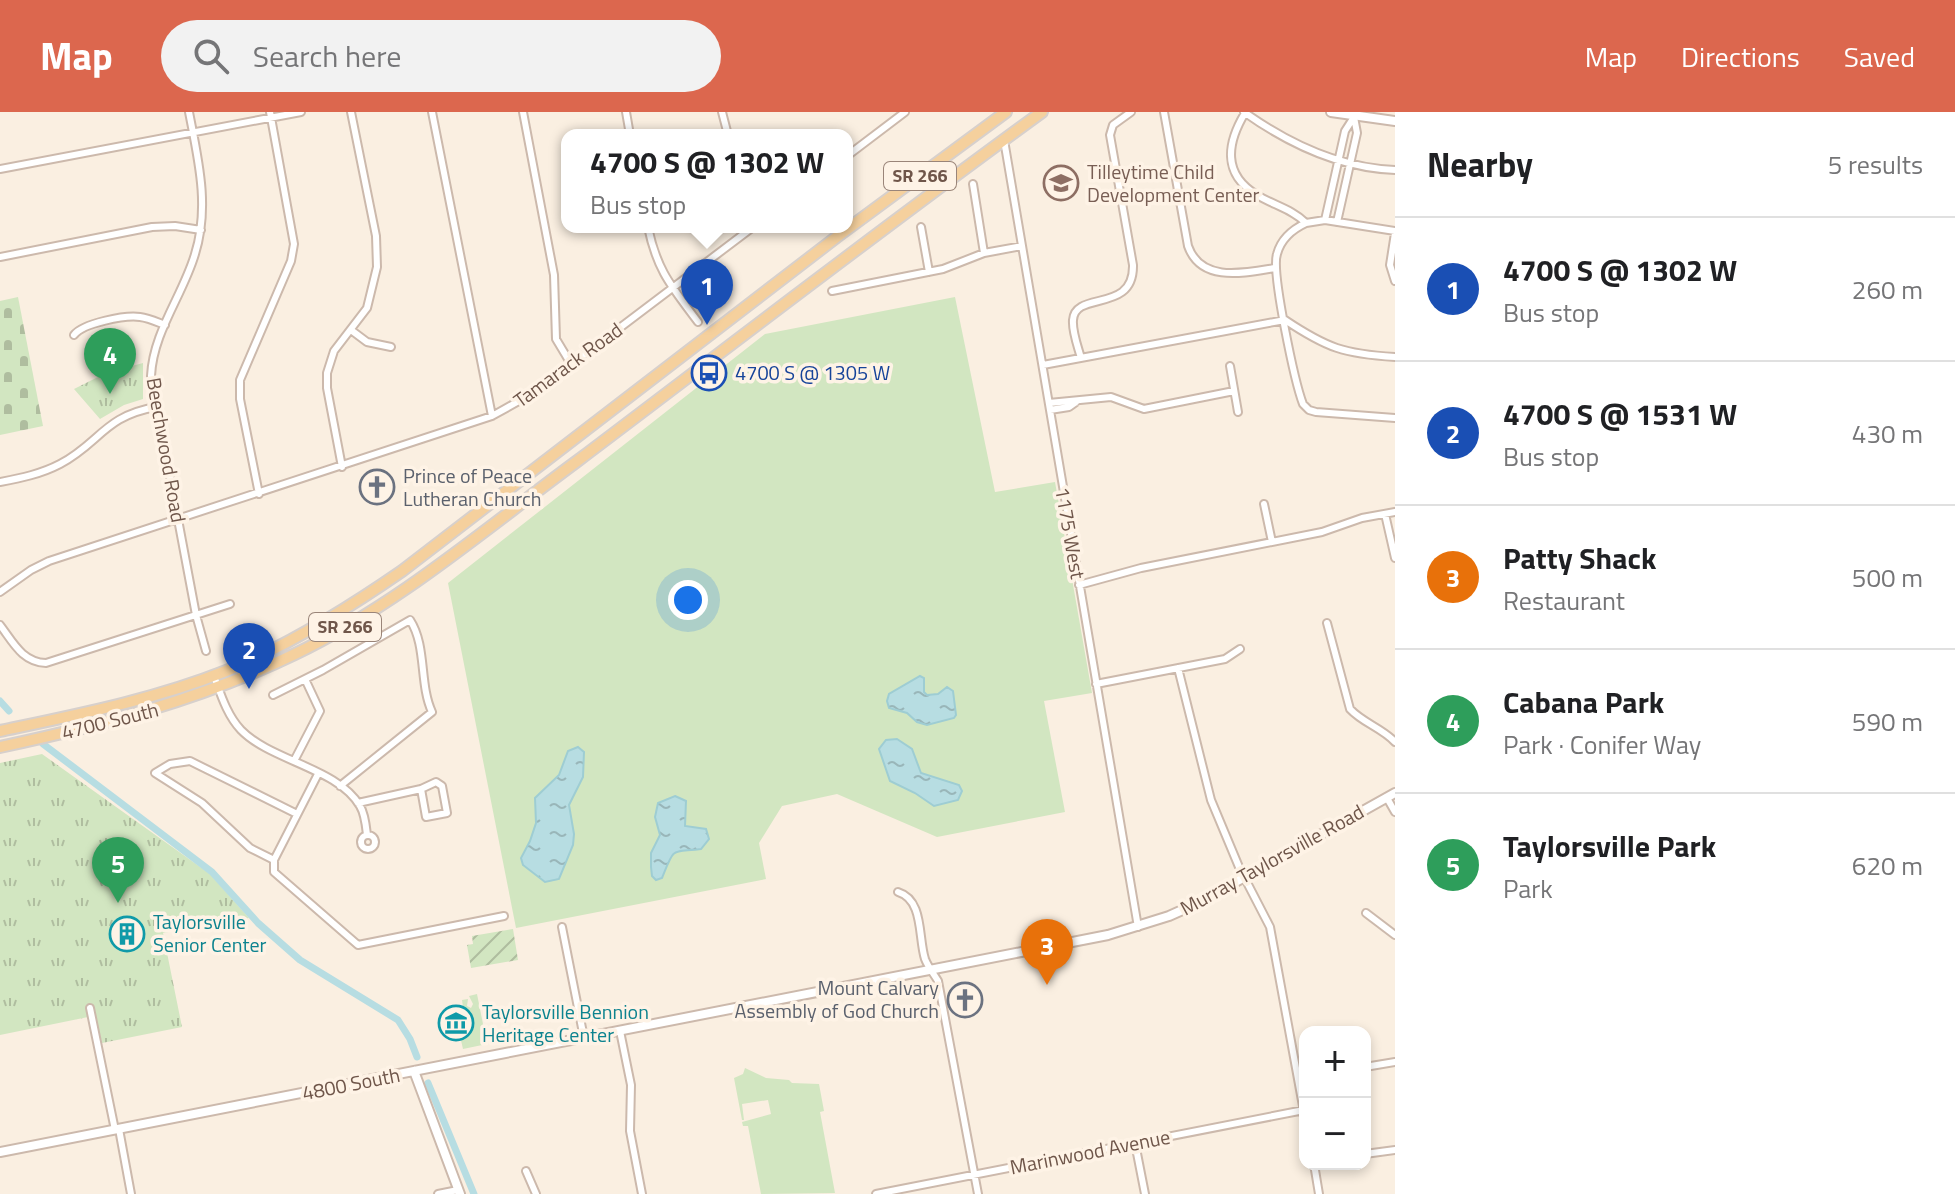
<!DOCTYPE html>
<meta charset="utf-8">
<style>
body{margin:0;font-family:"Titillium Web",sans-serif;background:#f2f2f2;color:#202124}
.controls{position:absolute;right:24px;bottom:24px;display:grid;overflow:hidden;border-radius:16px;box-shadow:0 4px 12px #0003}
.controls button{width:72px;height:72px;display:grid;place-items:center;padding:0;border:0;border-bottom:2px solid #e0e0e0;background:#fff;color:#202124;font:40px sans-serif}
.you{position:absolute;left:688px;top:488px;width:28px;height:28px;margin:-20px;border:6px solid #fff;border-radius:50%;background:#1a73e8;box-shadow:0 0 0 12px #1a73e833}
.badge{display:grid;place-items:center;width:52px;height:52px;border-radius:50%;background:#dc674e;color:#fff;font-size:26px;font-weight:700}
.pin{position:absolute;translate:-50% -66px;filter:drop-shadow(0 2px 4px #0008)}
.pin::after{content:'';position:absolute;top:42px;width:28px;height:24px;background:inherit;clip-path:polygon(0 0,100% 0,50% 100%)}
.popup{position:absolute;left:561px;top:17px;width:292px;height:104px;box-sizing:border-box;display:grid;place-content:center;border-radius:16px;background:#fff;filter:drop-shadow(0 2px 6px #0005);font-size:26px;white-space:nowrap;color:#757577}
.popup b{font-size:30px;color:#202124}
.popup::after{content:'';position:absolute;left:50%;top:100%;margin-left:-16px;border:16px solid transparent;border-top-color:#fff}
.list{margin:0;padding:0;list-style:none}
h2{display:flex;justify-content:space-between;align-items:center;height:104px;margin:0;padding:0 32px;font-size:34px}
h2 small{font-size:26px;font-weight:400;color:#757577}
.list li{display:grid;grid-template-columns:52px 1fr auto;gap:24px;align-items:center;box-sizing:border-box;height:144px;padding:0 32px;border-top:2px solid #e0e0e0}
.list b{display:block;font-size:30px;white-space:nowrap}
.list p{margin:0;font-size:26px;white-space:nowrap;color:#757577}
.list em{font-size:26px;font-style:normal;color:#757577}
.icon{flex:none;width:44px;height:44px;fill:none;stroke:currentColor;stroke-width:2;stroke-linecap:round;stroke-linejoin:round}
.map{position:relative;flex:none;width:1395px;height:1082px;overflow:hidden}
header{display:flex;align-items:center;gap:48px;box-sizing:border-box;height:112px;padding:0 40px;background:#dc674e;color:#fff}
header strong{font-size:38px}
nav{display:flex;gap:44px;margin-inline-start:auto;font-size:28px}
.search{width:560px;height:72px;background:#f2f2f2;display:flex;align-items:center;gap:20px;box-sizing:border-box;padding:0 28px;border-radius:44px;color:#757577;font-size:30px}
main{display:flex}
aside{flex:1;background:#fff}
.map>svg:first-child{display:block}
</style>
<header>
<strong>Map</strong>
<div class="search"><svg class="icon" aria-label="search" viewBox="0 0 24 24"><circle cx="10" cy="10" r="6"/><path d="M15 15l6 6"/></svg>Search here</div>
<nav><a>Map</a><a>Directions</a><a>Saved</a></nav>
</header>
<main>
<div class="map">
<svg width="1395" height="1082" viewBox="0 0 1395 1082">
<defs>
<pattern id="cemetery-stones" width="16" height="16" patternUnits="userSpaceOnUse" patternTransform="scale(2)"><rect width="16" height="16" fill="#d2e6c1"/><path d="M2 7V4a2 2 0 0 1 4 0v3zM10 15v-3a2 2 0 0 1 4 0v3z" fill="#afbd9f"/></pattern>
<pattern id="park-tufts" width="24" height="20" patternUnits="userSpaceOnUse" patternTransform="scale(2)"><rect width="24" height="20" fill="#d2e6c1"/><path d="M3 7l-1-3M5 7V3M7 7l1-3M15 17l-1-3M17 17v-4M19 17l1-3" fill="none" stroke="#afbd9f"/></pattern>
<pattern id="garden-furrows" width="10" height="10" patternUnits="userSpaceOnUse" patternTransform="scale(2)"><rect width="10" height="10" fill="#d2e6c1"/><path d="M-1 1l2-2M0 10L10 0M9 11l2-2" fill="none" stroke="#afbd9f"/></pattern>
<pattern id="water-ripples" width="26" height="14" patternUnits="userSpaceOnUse" patternTransform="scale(2)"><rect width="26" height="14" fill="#b7dde2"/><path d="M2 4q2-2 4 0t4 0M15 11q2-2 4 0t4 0" fill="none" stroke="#99b6b9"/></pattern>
</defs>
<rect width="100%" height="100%" fill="#faefe1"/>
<path fill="#d2e6c1" d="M955,185L995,380L1055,370L1092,581L1044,589L1065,700L937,725L837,682L782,694L759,731L766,767L516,816L448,471L765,222Z
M477,882L487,932L463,937L460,924L467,922L462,888L468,887L467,894L471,896L473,892L469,884Z
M745,956L766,966L789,968L792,971L819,972L824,999L820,1000L835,1081L761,1082L748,1014H743L742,1010L771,1002L768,988L742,992L744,1008H742L734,966L743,962Z"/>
<path fill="url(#cemetery-stones)" d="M18,185L43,314L0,323V189Z"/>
<path fill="url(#park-tufts)" d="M143,251V287L124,293L100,307L74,277L106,261Z
M42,642L210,762L249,806L163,821L182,915L102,931L96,905H88L0,923V651Z"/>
<path fill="url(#garden-furrows)" d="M513,817L518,848L471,856L467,833L473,832L472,824Z"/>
<path fill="url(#water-ripples)" stroke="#9ecdd3" stroke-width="2" d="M920,564L924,566V580L927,583L938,582L947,575L953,579L956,603L954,606L927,613L917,610L907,601L889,596L887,589L889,582Z
M897,627L912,637L921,661L959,673L962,679L958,688L934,694L915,681L890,669L879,637L886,628Z
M578,635L584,640L583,665L569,693L574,722L573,733L559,767L545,770L523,753L521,746L530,729L536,711L535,686L559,663L568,639Z
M675,684L686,689L685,714L706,717L709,727L701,737C670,741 675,734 662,766L656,768L652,764L651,755V741L660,723L655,705L658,691Z"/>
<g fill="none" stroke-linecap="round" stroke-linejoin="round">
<path stroke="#b7dde2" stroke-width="7" d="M0,589L9,599
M43,632L212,760L258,811L300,848L398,908L410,927L417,945
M428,971L474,1082"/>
<g stroke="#ccb9ac" stroke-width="10">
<path id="minor" d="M189,0C198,47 210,94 195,142C183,183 153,220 151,264L196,503L206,539
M432,0L492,304
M523,0L554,163L556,227L571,252
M626,0L630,23
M722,0L728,23
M1164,0L1188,134C1201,171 1244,161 1275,156
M1244,0C1289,32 1339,56 1395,58
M1245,1C1227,31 1222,62 1257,83C1273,93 1292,97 1306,111L1325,108L1395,119
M1004,28L1138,815
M847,44L905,0
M0,57L301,0
M973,72L984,141
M1325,108L1345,19L1354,5
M1337,110L1357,21L1354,5
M1306,111C1293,117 1281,127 1277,142C1271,160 1295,271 1303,292L1309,298L1316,300L1395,306
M648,115C657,159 672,175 698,210
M921,115L929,160
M1395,121L1390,153L1395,169
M0,145L152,115L175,114L201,118
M832,179L943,157L984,141L1022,134
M1285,208C1327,236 1344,242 1395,245
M351,218L367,230L391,235
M74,223C83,211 125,203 140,205C149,206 157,210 165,213
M1081,246C1078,235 1072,220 1073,208C1075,178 1134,202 1133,153L1110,23L1113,13L1131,0
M1043,253L1285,208
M1230,254L1238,300
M1049,291L1111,285L1144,297L1234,279
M1050,298L1069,295L1076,290
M342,355L327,276V261L334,239L367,196L377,155L376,124L351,0
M0,370C21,366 41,362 60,352C100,331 104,304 156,295
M259,382L240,287V268L291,149L294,132L270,0
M1264,392L1272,430
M1385,402L1395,446
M1079,473L1141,456L1322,420L1362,406L1395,400
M0,480L31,458L49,449L492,304L535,280L753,115
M1327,511L1350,597C1363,611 1382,616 1395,630
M0,513C13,530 22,550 46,551L230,492
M1178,556L1211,688L1239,755L1270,815L1305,1005
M214,564C221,583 227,603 241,618C271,649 338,656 360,694C365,702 366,714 367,723
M1096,572L1225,547L1240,537
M273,583L323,558L410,508C427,534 419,572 432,600L340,674
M294,649L320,599L305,567
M318,662L274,748V760L358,833L504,804
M1387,686L1395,700
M358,691L421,677L436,670L442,674L447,701L426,705L421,677
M361 730a7 7 0 1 1 14 0a7 7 0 1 1-14 0Z
M274,748L250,736L202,691L155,661L170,652L190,649L297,702
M898,780C924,788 918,825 925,847C928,855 934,862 938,869L978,1082
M1366,801L1395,823
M562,815L584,926
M90,896L115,1018
M620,919L631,973L630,1019L642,1082
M1365,955L1395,950
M119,1017L131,1082
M1135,1031L1145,1082
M1365,1042L1395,1038
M1314,1052L1319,1082
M526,1059L536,1082
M438,1082L458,1078
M876,1082L1304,998"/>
</g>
<g stroke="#ccb9ac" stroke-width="12">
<path id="tertiary" d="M1331,0L1395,9
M414,959L460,1082
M0,1040L1108,823L1169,804L1198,791L1395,681"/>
</g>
<g stroke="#d7d0cc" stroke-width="14">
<path id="primary" d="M0,619C76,603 153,588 226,559C288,534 347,497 402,459L838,124L1006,0
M0,635C102,613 200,588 295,542C397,493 485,417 576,350C731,233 885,114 1042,0"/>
</g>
<use href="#minor" stroke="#fff" stroke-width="6"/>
<use href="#tertiary" stroke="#fff" stroke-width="8"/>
<use href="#primary" stroke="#f5d09d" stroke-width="10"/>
</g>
<defs>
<g id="school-ring" transform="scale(1.8)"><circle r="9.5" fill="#fef3e6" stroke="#8d6e63" stroke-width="1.5"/><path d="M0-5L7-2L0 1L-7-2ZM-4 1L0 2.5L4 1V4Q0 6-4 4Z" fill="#8d6e63"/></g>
<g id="bus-ring" transform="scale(1.8)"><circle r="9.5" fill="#fef3e6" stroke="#1a4fb4" stroke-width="1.5"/><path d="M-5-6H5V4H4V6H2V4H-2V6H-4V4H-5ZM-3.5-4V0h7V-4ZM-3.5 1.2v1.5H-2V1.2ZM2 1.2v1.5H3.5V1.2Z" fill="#1a4fb4"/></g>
<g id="church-ring" transform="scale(1.8)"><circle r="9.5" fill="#fef3e6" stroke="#6b7280" stroke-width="1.5"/><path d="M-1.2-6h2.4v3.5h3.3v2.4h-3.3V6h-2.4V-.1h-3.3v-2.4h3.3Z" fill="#6b7280"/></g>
<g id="building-ring" transform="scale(1.8)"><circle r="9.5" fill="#fef3e6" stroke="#0f9aa8" stroke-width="1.5"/><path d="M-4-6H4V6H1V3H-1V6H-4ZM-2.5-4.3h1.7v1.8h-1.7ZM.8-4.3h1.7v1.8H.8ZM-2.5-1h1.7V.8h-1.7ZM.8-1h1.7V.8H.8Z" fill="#0f9aa8"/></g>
<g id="museum-ring" transform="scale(1.8)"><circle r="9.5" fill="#fef3e6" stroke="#0f9aa8" stroke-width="1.5"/><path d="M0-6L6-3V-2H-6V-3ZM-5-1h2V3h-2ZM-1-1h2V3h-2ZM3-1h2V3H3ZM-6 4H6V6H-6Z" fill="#0f9aa8"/></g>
</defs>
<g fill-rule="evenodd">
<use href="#school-ring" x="1061" y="71"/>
<use href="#bus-ring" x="709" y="261"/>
<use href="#church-ring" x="377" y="375"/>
<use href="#building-ring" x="127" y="822"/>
<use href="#church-ring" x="965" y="888"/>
<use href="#museum-ring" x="456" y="911"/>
</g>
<g text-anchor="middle" stroke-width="7" stroke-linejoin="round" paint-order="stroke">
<g fill="#fef3e6" stroke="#9a8579" stroke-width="2">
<rect x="884" y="50" width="72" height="28" rx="6"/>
<rect x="309" y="501" width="72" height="28" rx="6"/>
</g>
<g font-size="18" font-weight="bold" fill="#6f564a">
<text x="920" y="70">SR 266</text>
<text x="345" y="521">SR 266</text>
</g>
<g font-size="20" fill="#785e54" stroke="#fef3e6" text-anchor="start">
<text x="1087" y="67">Tilleytime Child<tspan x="1087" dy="23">Development Center</tspan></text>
</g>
<g font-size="20" fill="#6f564a" stroke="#fef3e6">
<text transform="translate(568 253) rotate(-36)" y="7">Tamarack Road</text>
<text transform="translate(166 338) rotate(80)" y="7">Beechwood Road</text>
<text transform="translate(1070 421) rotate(80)" y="7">1175 West</text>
<text transform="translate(110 609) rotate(-14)" y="7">4700 South</text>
<text transform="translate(1272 748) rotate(-29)" y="7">Murray Taylorsville Road</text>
<text transform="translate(351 972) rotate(-11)" y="7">4800 South</text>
<text transform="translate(1090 1040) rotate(-11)" y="7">Marinwood Avenue</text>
</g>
<g font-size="20" fill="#164399" stroke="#fef3e6" text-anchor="start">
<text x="735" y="268">4700 S @ 1305 W</text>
</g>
<g font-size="20" fill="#5b616d" stroke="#fef3e6" text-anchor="start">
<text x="403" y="371">Prince of Peace<tspan x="403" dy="23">Lutheran Church</tspan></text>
<text x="939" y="883" text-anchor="end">Mount Calvary<tspan x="939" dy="23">Assembly of God Church</tspan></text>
</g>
<g font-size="20" fill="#0d838f" stroke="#fef3e6" text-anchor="start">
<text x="153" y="817">Taylorsville<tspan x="153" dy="23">Senior Center</tspan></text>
<text x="482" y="907">Taylorsville Bennion<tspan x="482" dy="23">Heritage Center</tspan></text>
</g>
</g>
</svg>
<div class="controls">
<button>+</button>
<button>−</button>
</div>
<div class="you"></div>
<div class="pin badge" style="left:707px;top:213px;background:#1a4fb4">1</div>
<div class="popup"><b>4700 S @ 1302 W</b>Bus stop</div>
<div class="pin badge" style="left:249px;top:577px;background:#1a4fb4">2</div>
<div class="pin badge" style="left:1047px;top:873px;background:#e8710a">3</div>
<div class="pin badge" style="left:110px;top:282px;background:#2e9e5b">4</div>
<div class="pin badge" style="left:118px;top:791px;background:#2e9e5b">5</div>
</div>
<aside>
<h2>Nearby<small>5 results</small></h2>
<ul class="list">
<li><span class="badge" style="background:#1a4fb4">1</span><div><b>4700 S @ 1302 W</b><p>Bus stop</p></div><em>260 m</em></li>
<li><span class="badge" style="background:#1a4fb4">2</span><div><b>4700 S @ 1531 W</b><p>Bus stop</p></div><em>430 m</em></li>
<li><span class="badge" style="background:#e8710a">3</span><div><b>Patty Shack</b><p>Restaurant</p></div><em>500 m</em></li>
<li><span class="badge" style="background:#2e9e5b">4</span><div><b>Cabana Park</b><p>Park · Conifer Way</p></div><em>590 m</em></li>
<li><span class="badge" style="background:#2e9e5b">5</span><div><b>Taylorsville Park</b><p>Park</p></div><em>620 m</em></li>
</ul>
</aside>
</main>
